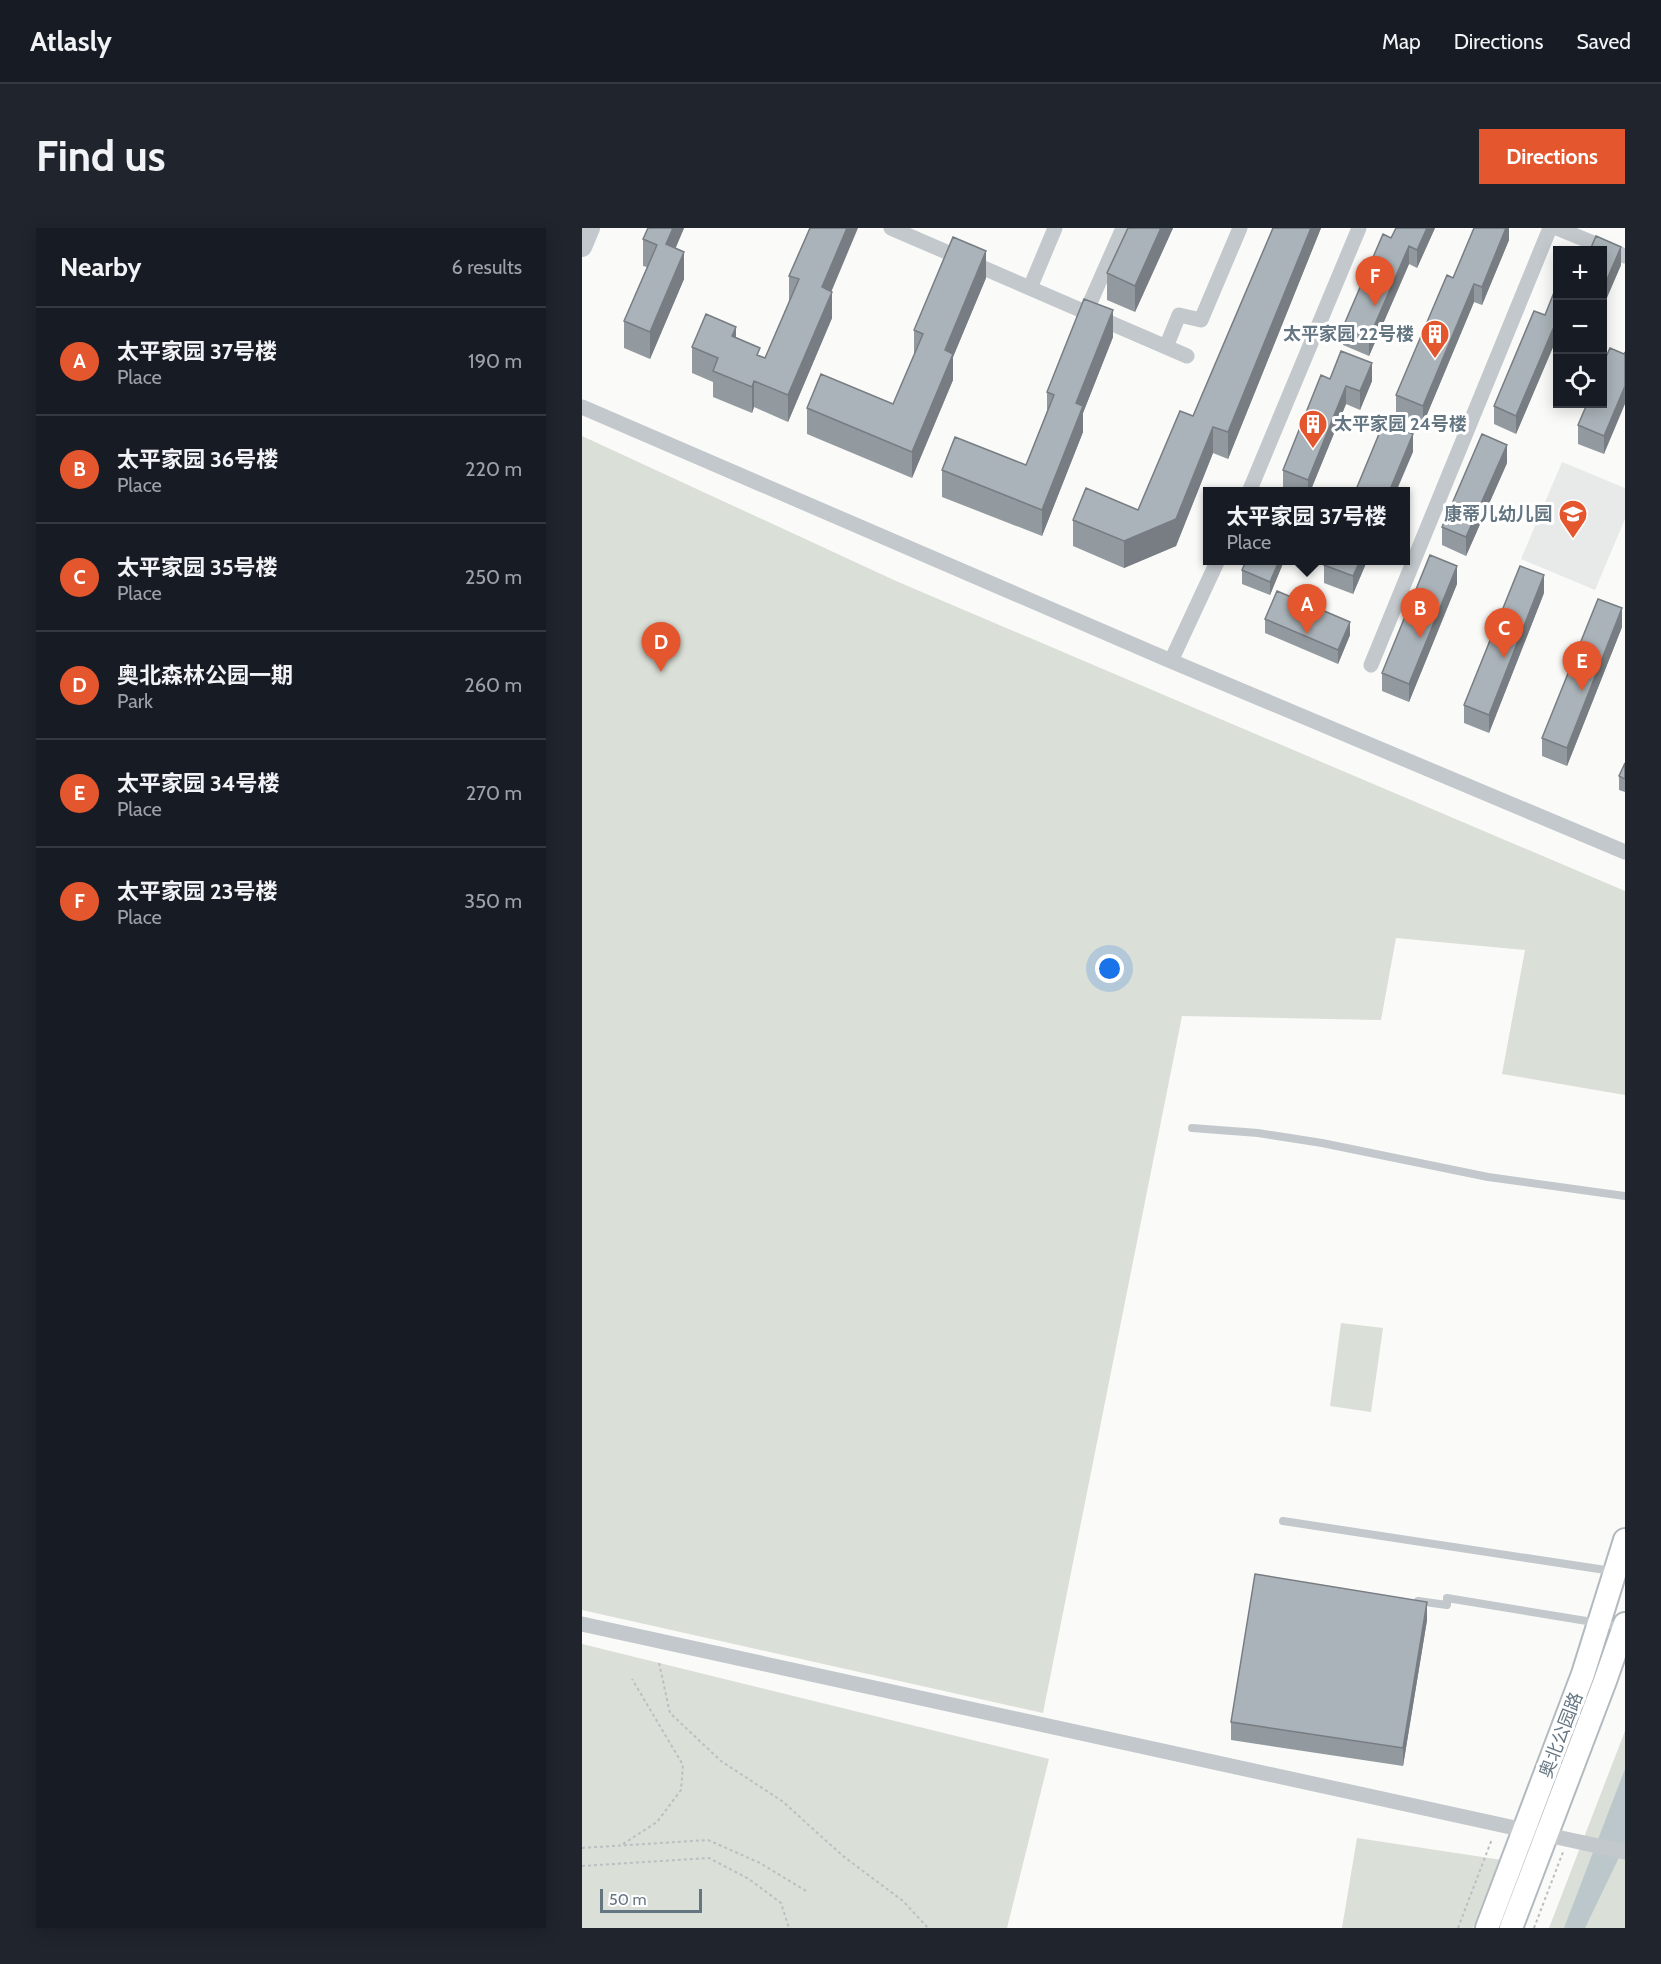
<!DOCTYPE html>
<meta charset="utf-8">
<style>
body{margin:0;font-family:Cabin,"Noto Sans SC",sans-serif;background:#20242c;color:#f1f3f6}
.controls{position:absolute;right:18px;top:18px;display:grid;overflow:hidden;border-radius:0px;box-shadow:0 3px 15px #0003}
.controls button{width:54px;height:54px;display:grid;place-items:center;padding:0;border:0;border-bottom:2px solid #363941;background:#171b24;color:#f1f3f6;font:30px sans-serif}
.scale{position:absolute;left:18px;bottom:15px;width:102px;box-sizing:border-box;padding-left:6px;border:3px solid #657683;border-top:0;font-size:16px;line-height:21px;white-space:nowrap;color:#657683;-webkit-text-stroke:4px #fff;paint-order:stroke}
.you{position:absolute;left:528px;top:741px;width:21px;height:21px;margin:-15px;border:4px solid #fff;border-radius:50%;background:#1a73e8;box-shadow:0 0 0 9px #1a73e833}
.badge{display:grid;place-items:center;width:39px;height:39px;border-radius:50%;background:#e4572e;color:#fff;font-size:20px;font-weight:700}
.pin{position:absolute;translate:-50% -50px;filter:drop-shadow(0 2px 3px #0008)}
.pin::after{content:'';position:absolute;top:32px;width:21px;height:18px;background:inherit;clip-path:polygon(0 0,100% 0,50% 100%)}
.popup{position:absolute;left:621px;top:259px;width:207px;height:78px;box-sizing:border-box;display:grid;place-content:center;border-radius:0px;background:#171b24;filter:drop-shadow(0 2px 4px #0005);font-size:20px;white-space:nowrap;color:#9ea1a6}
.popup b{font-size:22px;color:#f1f3f6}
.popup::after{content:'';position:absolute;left:50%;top:100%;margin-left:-12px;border:12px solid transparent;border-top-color:#171b24}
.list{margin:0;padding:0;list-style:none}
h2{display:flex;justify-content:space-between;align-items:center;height:78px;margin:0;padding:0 24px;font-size:26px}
h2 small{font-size:20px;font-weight:400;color:#9ea1a6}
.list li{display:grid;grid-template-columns:39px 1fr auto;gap:18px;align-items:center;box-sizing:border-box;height:108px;padding:0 24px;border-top:2px solid #363941}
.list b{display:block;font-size:22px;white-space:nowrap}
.list p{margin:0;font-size:20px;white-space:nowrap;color:#9ea1a6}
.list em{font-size:20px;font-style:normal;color:#9ea1a6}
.icon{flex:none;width:33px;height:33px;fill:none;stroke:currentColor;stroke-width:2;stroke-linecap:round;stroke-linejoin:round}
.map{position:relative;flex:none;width:1043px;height:1700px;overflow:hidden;border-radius:0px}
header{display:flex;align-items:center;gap:36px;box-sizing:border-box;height:84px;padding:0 30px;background:#171b24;border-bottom:2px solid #363941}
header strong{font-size:28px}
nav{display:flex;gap:33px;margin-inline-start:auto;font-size:21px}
.intro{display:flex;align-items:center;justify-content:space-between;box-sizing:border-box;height:144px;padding:0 36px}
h1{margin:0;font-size:42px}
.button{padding:15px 27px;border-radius:0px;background:#e4572e;color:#fff;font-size:21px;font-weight:700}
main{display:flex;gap:36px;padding:0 36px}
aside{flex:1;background:#171b24;border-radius:0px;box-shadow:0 3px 15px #0003}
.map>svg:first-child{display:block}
</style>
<header>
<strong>Atlasly</strong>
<nav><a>Map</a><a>Directions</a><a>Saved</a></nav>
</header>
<div class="intro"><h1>Find us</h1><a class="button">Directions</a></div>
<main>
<aside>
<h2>Nearby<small>6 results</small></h2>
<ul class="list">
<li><span class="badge">A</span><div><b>太平家园 37号楼</b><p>Place</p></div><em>190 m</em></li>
<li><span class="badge">B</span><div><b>太平家园 36号楼</b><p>Place</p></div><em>220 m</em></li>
<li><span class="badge">C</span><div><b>太平家园 35号楼</b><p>Place</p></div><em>250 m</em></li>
<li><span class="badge">D</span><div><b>奥北森林公园一期</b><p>Park</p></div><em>260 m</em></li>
<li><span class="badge">E</span><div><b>太平家园 34号楼</b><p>Place</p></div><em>270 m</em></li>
<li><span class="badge">F</span><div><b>太平家园 23号楼</b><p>Place</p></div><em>350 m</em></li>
</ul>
</aside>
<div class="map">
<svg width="1043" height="1700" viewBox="0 0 1043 1700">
<rect width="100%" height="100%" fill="#fafaf8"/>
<path fill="#e8e9e9" d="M980,234L1043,260V291L1013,362L939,331Z"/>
<path fill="#dadfd7" d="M0,208L314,353L1043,663V867L920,846L943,722L814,710L799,792L600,788L461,1485L0,1382Z
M759,1095L801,1100L789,1184L748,1178Z
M0,1416L467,1531L425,1700H0Z
M1043,1503V1700H967Z
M775,1610L920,1632L891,1700H760Z"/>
<path fill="#bbc7cb" d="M1043,1541V1617L1003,1700H982Z"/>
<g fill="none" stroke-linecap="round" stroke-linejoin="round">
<g stroke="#b3babf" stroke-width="26">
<path id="secondary" d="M905,1700L1001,1446L1043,1312
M929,1700L1023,1453L1043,1396"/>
</g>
<path stroke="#bbbfc2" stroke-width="2" stroke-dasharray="3 3" stroke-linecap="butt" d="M77,1435L88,1485L139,1533L200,1573L261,1628L321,1673L346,1700
M41,1616L75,1594L99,1562L101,1537L50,1451
M0,1620L126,1612L178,1635L224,1663
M0,1638L127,1630L167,1651L199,1675L207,1700
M876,1700L910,1611
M952,1700L981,1624"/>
<path stroke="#c3c8cc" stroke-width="8" d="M610,900L676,905L740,915L906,949L1043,968
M701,1293L1030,1343
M836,1373L865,1377V1370L1041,1399"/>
<path stroke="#c3c8cc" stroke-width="15" d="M309,0L605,128
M975,0L1043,28
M448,60L473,0
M504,84L541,0
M584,119L597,87L619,92L658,0
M0,179L589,433L1043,624
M667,264L777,0
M589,433L636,332
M789,437L968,0
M0,1396L1043,1624"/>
<path stroke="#c3c8cc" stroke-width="20" d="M0,19L8,0"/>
<use href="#secondary" stroke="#fff" stroke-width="22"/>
</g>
<path fill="#929a9f" d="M66,0H102L93,21L102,51L68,131L42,120V93L65,39L61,38V11Z
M591,0L553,84L525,72V45Z
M691,0H739L646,231L631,225L594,318L542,340L491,318V292L556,282L611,188Z
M814,0H853L835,40L827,36L787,128L761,117V99L809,10Z
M927,0V12L900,77L892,74L841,196L814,185V167L871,50Z
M1020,22L1039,37L1023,74L1020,73Z
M207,48L249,63L250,90L206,194L172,179L170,185L131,169V154L110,145V119L154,109L178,128L183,130L207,74Z
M404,50L371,129V152L330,250L225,206V180L311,176L332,127V102Z
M975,57V112H974L934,206L912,196V178L963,87Z
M531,109L501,185V204L460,308L360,269V242L444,237L465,183V164Z
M1042,126L1022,226L996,216V197Z
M748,151L790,153L778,182L764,176L728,264H710L701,260V242Z
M925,235L884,328L860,317V299Z
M664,333H702L688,367L660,356V342Z
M785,333L771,366L742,355V337Z
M875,356L827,474L800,463V445Z
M962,365L907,505L882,495V477Z
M683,391L768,407L756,436L683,405Z
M1040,399L985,538L960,528V510Z
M1043,535V564L1037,562V548Z
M845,1392L821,1538L649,1512V1494Z"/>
<path fill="#777d82" d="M91,0H102L84,43V16Z
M265,0H276L240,86V59Z
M579,0H591L553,84V58Z
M729,0H739L646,231V204Z
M845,0H853L835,40V22Z
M924,0H927V12L900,77V59Z
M827,18V36L787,128V110Z
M1039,19V37L1023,74V56Z
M404,23V50L371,129V152L330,250V224L363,122Z
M102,24V51L68,131V104Z
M892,56V74L841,196V178Z
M250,64V90L206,194V167Z
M531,82V109L501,185V204L460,308V282L494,175Z
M974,94V112L934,206V188Z
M154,99V125L150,108Z
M790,135V153L778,182V163Z
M172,153V179L170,185V159Z
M764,158V176L728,264H726V252Z
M1043,158V176L1022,226V208Z
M631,199V225L594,318L542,340V313Z
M831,206V224L814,264H807Z
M925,217V235L884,328V309Z
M697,333H702L688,367V354Z
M778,333H785L771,366V348Z
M875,338V356L827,474V456Z
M962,347V365L907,505V487Z
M1040,380V399L985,538V520Z
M768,394V407L756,436V422Z
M845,1374V1392L821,1538V1520Z"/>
<path fill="#aab3b9" stroke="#777d82" stroke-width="1.5" d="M66,0H91L84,16L102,24L68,104L42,93L75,17L61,11Z
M228,0H265L240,59L250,64L206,167L172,153L170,159L131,143L136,130L110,119L124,86L154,99L150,108L178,120L175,127L183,130L217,51L207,48Z
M546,0H579L553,58L525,45Z
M691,0H729L646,204L631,199L594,291L542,313L491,292L504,260L556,282L598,183L611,188Z
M814,0H845L835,22L827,18L787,110L761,99L801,6L809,10Z
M892,0H924L900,59L892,56L841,178L814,167L865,47L871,50Z
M1014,8L1039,19L1023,56L1020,55V22H1008Z
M371,9L404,23L363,122L371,126L330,224L225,180L239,146L311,176L341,106L332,102Z
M975,57V94H974L934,188L912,178L952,83L963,87Z
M502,71L531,82L494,175L501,178L460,282L360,242L373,209L444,237L472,167L465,164Z
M1028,120L1042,126L1043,124V158L1022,208L996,197L1005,176H1020V138Z
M759,123L790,135L778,163L764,158L726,252L701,242L739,147L748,151Z
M802,194L831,206L807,264H773Z
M900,206L925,217L884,309L860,299Z
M848,327L875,338L827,456L800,445Z
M664,333H697L688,354L660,342Z
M744,333H778L771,348L742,337Z
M938,338L962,347L907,487L882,477Z
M695,363L768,394L756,422L683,391Z
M1016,371L1040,380L985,520L960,510Z
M1043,535V551L1037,548Z
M673,1346L845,1374L821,1520L649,1494Z"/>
<defs>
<g id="building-pin" transform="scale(1.5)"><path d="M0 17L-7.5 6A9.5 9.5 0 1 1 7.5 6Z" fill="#e4572e" stroke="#fff"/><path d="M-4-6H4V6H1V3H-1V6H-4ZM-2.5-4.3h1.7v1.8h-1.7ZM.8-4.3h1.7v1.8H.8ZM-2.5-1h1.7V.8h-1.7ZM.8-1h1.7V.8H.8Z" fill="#fff"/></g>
<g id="school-pin" transform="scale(1.5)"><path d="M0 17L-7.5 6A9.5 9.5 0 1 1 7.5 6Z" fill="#e4572e" stroke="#fff"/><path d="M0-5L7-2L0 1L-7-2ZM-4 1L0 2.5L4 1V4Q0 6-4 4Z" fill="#fff"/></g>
</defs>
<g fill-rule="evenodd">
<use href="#building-pin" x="853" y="106"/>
<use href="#building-pin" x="731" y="196"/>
<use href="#school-pin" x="991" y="286"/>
</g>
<g text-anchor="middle" stroke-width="6" stroke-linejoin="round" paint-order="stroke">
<g font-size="18" font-weight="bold" fill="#657683" stroke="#fff" text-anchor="end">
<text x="832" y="112">太平家园 22号楼</text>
<text x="752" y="202" text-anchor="start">太平家园 24号楼</text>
<text x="970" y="292">康蒂儿幼儿园</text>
</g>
<g font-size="18" fill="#657683" stroke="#fff">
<text transform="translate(979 1507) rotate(-69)" y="6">奥北公园路</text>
</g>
</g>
</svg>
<div class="controls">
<button>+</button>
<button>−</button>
<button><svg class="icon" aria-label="locate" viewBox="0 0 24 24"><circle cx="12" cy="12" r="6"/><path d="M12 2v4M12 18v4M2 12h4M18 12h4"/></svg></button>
</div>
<div class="scale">50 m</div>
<div class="you"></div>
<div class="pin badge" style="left:725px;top:406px">A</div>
<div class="popup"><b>太平家园 37号楼</b>Place</div>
<div class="pin badge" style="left:838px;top:410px">B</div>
<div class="pin badge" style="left:922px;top:430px">C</div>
<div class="pin badge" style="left:79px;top:444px">D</div>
<div class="pin badge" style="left:1000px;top:463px">E</div>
<div class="pin badge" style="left:793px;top:78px">F</div>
</div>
</main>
